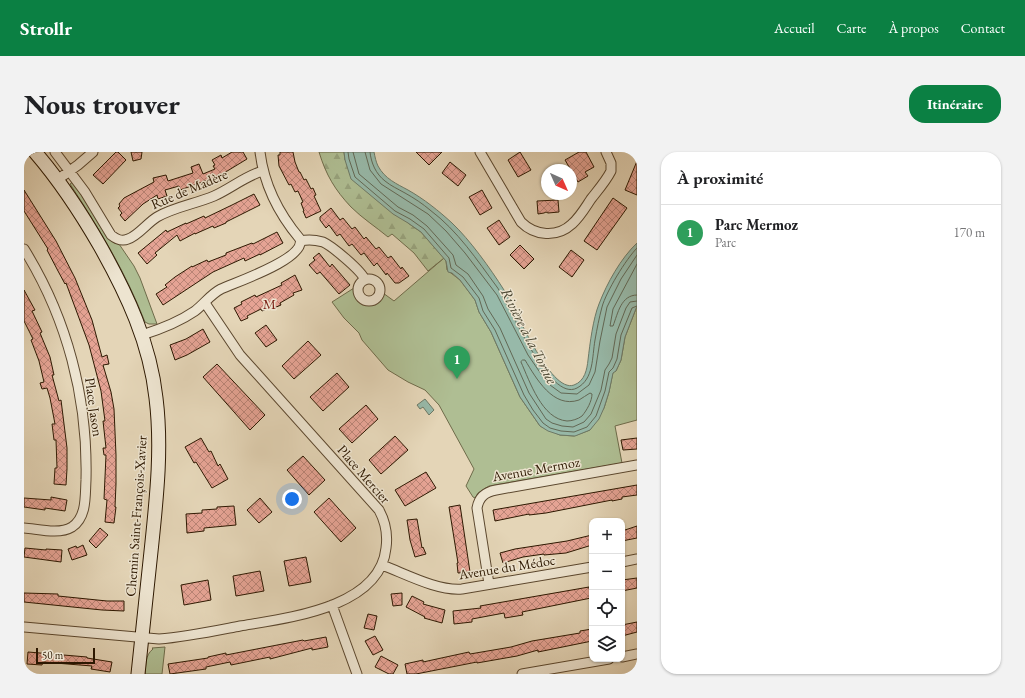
<!DOCTYPE html>
<html lang="fr">
<meta charset="utf-8">
<style>
body{margin:0;font-family:"EB Garamond",serif;background:#f2f2f2;color:#202124}
.controls{position:absolute;right:12px;bottom:12px;display:grid;overflow:hidden;border-radius:8px;box-shadow:0 1px 3px #0004}
.controls button{width:36px;height:36px;display:grid;place-items:center;padding:0;border:0;border-bottom:1px solid #e0e0e0;background:#fff;color:#202124;font:20px sans-serif}
.compass{position:absolute;left:517px;top:12px;width:36px;height:36px;border-radius:50%;background:#fff;box-shadow:0 1px 3px #0004;rotate:135deg}
.scale{position:absolute;left:12px;bottom:10px;width:59px;box-sizing:border-box;padding-left:4px;border:2px solid #2d1801;border-top:0;font-size:11px;line-height:14px;white-space:nowrap;color:#2d1801;-webkit-text-stroke:3px #ede4d0;paint-order:stroke}
.you{position:absolute;left:268px;top:347px;width:14px;height:14px;margin:-10px;border:3px solid #fff;border-radius:50%;background:#1a73e8;box-shadow:0 0 0 6px #1a73e833}
.badge{display:grid;place-items:center;width:26px;height:26px;border-radius:50%;background:#0b8043;color:#fff;font-size:13px;font-weight:700}
.pin{position:absolute;translate:-50% -33px;filter:drop-shadow(0 1px 2px #0008)}
.pin::after{content:'';position:absolute;top:21px;width:14px;height:12px;background:inherit;clip-path:polygon(0 0,100% 0,50% 100%)}
.list{margin:0;padding:0;list-style:none}
h2{display:flex;justify-content:space-between;align-items:center;height:52px;margin:0;padding:0 16px;font-size:17px}
h2 small{font-size:13px;font-weight:400;color:#757577}
.list li{display:grid;grid-template-columns:26px 1fr auto;gap:12px;align-items:center;box-sizing:border-box;height:56px;padding:0 16px;border-top:1px solid #e0e0e0}
.list b{display:block;font-size:15px;white-space:nowrap}
.list p{margin:0;font-size:13px;white-space:nowrap;color:#757577}
.list em{font-size:13px;font-style:normal;color:#757577}
.icon{flex:none;width:22px;height:22px;fill:none;stroke:currentColor;stroke-width:2;stroke-linecap:round;stroke-linejoin:round}
.map{position:relative;flex:none;width:613px;height:522px;overflow:hidden;border-radius:16px}
header{display:flex;align-items:center;gap:24px;box-sizing:border-box;height:56px;padding:0 20px;background:#0b8043;color:#fff}
header strong{font-size:19px}
nav{display:flex;gap:22px;margin-inline-start:auto;font-size:14px}
.intro{display:flex;align-items:center;justify-content:space-between;box-sizing:border-box;height:96px;padding:0 24px}
h1{margin:0;font-size:28px}
.button{padding:10px 18px;border-radius:16px;background:#0b8043;color:#fff;font-size:14px;font-weight:700}
main{display:flex;gap:24px;padding:0 24px}
aside{flex:1;background:#fff;border-radius:16px;box-shadow:0 1px 3px #0004}
.map>svg:first-child{display:block}
</style>
<header>
<strong>Strollr</strong>
<nav><a>Accueil</a><a>Carte</a><a>À propos</a><a>Contact</a></nav>
</header>
<div class="intro"><h1>Nous trouver</h1><a class="button">Itinéraire</a></div>
<main>
<div class="map">
<svg width="613" height="522" viewBox="0 0 613 522">
<defs>
<pattern id="forest-firs" width="22" height="20" patternUnits="userSpaceOnUse"><rect width="22" height="20" fill="#afbe93"/><path d="M5 1l3.5 6h-7zM16 11l3.5 6h-7z" fill="#97a37d"/></pattern>
<pattern id="building-cross-hatch" width="8" height="8" patternUnits="userSpaceOnUse"><rect width="8" height="8" fill="#e5a394"/><path d="M0 0l8 8M0 8l8-8" fill="none" stroke="#ba8476"/></pattern>
</defs>
<rect width="100%" height="100%" fill="#e4d5b7"/>
<filter id="stains"><feTurbulence type="fractalNoise" baseFrequency=".005" numOctaves="4"/><feColorMatrix values="0 0 0 0 .2 0 0 0 0 .09 0 0 0 0 .02 0 0 0 .5 -.17"/></filter>
<radialGradient id="worn" r=".72"><stop offset=".6" stop-color="#630" stop-opacity="0"/><stop offset="1" stop-color="#630" stop-opacity=".3"/></radialGradient>
<path fill="#afbe93" stroke="#6e6b4a" d="M49,30L62,50L84,86L90,91L95,92L110,114L116,126L133,172H125L121,170C102,121 75,76 46,32Z
M420,106L422,109L423,118L436,128L451,148L455,160L467,180L496,245L516,274L536,283L550,284L566,278L580,256L585,240L589,220L592,219L597,208L601,185L613,154V268L591,274L598,311L465,334L454,341L451,346L449,345L442,334L450,317L415,253L401,238L384,230L364,218L338,188L335,181L320,166L308,150L330,136C330,145 334,150 342,153L353,151L359,141L370,149Z
M141,495L138,522H121C122,513 121,503 129,497L128,496Z"/>
<path fill="url(#forest-firs)" stroke="#6e6b4a" d="M295,0H320L321,8L384,71L397,80L420,106L404,119L390,101L368,82L364,85C352,75 338,66 327,55C311,38 302,23 295,0Z"/>
<path fill="#97b9a9" stroke="#6d7966" d="M320,0H350C351,5 352,10 354,14C361,27 373,32 384,38C400,47 415,59 428,71C446,88 466,116 480,138C491,155 526,242 550,233C561,229 563,217 564,208C566,191 569,167 575,152C583,131 597,106 613,91V154L601,185L597,208L592,219L589,221L585,240L580,256L575,267L566,278L551,284L536,283L524,279L516,274L496,245L467,180L455,160L451,148L436,128L428,121L424,120L422,109L397,80L384,71L369,62L327,27L321,8Z
M401,247L410,258L405,263L399,255L396,257L393,253Z"/>
<g fill="none" stroke-linecap="round" stroke-linejoin="round">
<path stroke="#626855" stroke-width="1" d="M324,0L325,7L331,25L371,59L386,67L400,77L425,106L427,116L439,125L455,146L459,159L471,178L500,243L509,258L519,271L526,276L537,279L550,280L563,275L572,264L581,239L585,220L589,216L593,207L597,183L608,156L613,154
M329,0L335,22L374,55L389,63L403,74L429,103L432,113L444,122L459,144L464,157L476,176L505,241L522,267L528,271L538,274L549,275L560,270L567,262L577,238L581,218L585,212L588,206L592,182L602,156L606,150L613,149
M341,0L346,18L357,32L404,62L422,79L441,101L473,143L504,203L515,219L526,233L537,241L553,242L565,233L571,220L576,189L583,155L597,127L613,103
M346,0C347,11 352,22 361,29C367,34 374,37 381,41C390,46 399,52 406,58C434,79 453,108 473,135C486,153 525,251 553,236C570,227 568,205 571,188C573,177 575,166 578,155C582,140 602,107 613,96
M613,112L589,157L586,174H589C594,161 597,143 613,143
M499,208H501C512,226 529,257 555,248C559,246 562,243 566,241L568,242C568,249 563,258 558,264C554,267 548,269 543,269C518,267 506,230 497,210Z"/>
</g>
<path fill="url(#building-cross-hatch)" stroke="#2d1801" d="M92,0H94L102,8L79,32L69,23Z
M107,0H118L117,7L109,9Z
M208,0H219L223,7L195,24L156,38L155,34L141,38L143,44L134,47L133,43L119,52L101,69L96,63L98,61L94,56L96,54L95,52L100,46L130,30L129,26L142,23L144,29L169,21L167,15L175,12L179,22L191,17L189,14L191,13L188,8L197,3L198,6Z
M256,0H269L271,10L275,20H276L280,28L282,27L287,37L289,36L292,43L290,44L297,59L282,66L279,59H280L277,51L279,50L274,39L271,40L267,32L265,33L255,14L254,3H256Z
M392,0H418L405,13Z
M496,0L507,18L494,25L484,8Z
M555,0H562L570,15L561,20L564,24L554,30L541,8Z
M613,9V43L601,38Z
M426,10L442,23L434,34L418,21Z
M0,38L32,89L51,126L68,168L78,205L83,203L85,212L79,213L87,240L90,257L92,303V332L91,355H92L90,371L81,370L83,348L80,347L82,303H80L79,296H82L79,269H81L77,239L65,193L42,131L41,132L34,119L23,98L24,97L0,59Z
M458,38L468,56L456,63L445,45Z
M230,42L236,53L202,70V71L190,76L189,74L171,82V81L156,89L153,83L131,101L133,103L123,112L114,101L142,78L143,80L162,71V72L180,64L181,66L208,53Z
M589,46L603,56L573,98L560,89Z
M534,48L535,60L524,61L522,60L520,61L514,62L513,49Z
M307,56L316,68L319,66L328,77L331,75L340,87L342,85L352,97L355,95L364,106L367,104L377,117L378,115L385,124L375,131H371L363,121L362,123L353,111L350,114L340,101L337,103L328,92L325,94L316,82L313,84L305,73L302,76L296,68V65Z
M475,68L486,85L475,93L463,76Z
M253,80L259,91L236,103V102L221,109L220,106L189,120L139,153L132,142L143,135L141,133L151,125L168,114V115L183,108L184,110L202,103V101L228,91L229,92Z
M496,93L510,107L500,117L486,103Z
M547,98L560,108L548,125L535,115Z
M295,101L306,115L308,112L326,133L315,142L296,120L293,122L285,113L291,108L289,106Z
M271,123L278,138L269,141L270,143L256,151L257,153L250,156L249,154L238,159L237,157L223,164L224,166L217,169L210,156L218,152L217,150L231,143L232,145L258,133L257,131Z
M0,138L11,158L8,159L18,180L16,181L26,205L30,223H28L35,249L37,248L43,296V317L42,333L30,332L31,316H33L32,288H30L28,272H31L26,246L23,236L18,237L16,231L20,230L15,209L7,188L9,187L0,169Z
M242,173L253,188L242,195L231,181Z
M179,177L186,190L163,203L151,208L146,193L162,187Z
M284,189L297,203L270,227L258,214Z
M193,212L241,263L226,278L179,225Z
M313,221L325,235L299,259L286,245Z
M342,253L354,267L328,291L315,277Z
M371,284L384,298L357,322L345,308Z
M177,286L185,300L187,299L194,314L196,312L204,327L188,336L172,310L170,311L161,295Z
M613,286V297L599,298L597,288Z
M279,304L301,328L285,343L263,318Z
M402,320L412,336L381,354L371,338Z
M613,333V343L598,345V347L588,349V348L522,361L505,363V362L471,369L469,358Z
M27,345L43,348L41,359L21,356V358L0,355V346L27,348Z
M236,346L248,360L235,371L223,358Z
M305,346L332,376L317,390L290,360Z
M436,353L446,420L434,421L433,411H434L425,355Z
M210,354L212,373L180,376V379L163,381L162,362L178,361V358L193,357V355Z
M393,367L398,396L399,395L402,402L391,405L386,388L383,368Z
M613,374V386L598,389V379Z
M76,376L84,383L72,396L65,389Z
M568,383V393L542,401L520,403V402L499,405L479,411L476,401L491,397L543,389Z
M59,393L63,403L48,408L44,397L52,394L53,396Z
M1,396L22,398V397L38,398L37,410L0,405Z
M282,405L287,430L265,434L260,409Z
M236,419L240,439L212,444L209,424Z
M613,426V436L598,439V428Z
M184,428L187,448L160,453L157,433Z
M565,435L567,446L498,460L499,463L481,466L480,461L448,467V470L430,472L429,459L457,456L456,454Z
M0,441L34,442V444L83,449H100V459L78,458L0,450Z
M378,441V453L369,454L367,442Z
M388,444L400,450L399,452L421,458L418,471L400,466L401,465L382,455Z
M344,462L353,464L350,478L340,476Z
M613,470V480L598,484V473Z
M568,477V489L514,500V498L493,504L453,511V510L392,522H383L381,512L399,508V510L445,500L446,502L487,495L508,489L556,481V479Z
M351,484L359,498L349,503L341,489Z
M302,485L304,495L288,498V496L246,507V505L207,513L206,510L182,515V517L146,522L144,512L184,506V505L202,501V503L279,488L280,489Z
M4,500L63,505V506L88,510L86,520L67,517L68,514L19,510L18,513L3,512Z
M357,504L374,513L369,522H365L351,515Z"/>
<g fill="none" stroke-linecap="round" stroke-linejoin="round">
<g stroke="#5b472e" stroke-width="11">
<path id="street" d="M31,0L61,40L87,83C92,87 97,90 104,87C114,84 123,71 133,65C150,55 171,52 190,44C206,37 223,23 239,19
M456,0L497,70C511,84 533,86 548,72C556,65 561,56 567,47C574,38 582,29 587,19V11L582,0
M33,28L54,13L69,0
M277,89C284,87 292,88 299,90C308,94 338,119 341,128
M0,97C43,166 64,246 62,328C61,344 63,365 48,375C35,383 14,377 0,376
M334 138a11 11 0 1 1 22 0a11 11 0 1 1-22 0Z
M118,183C137,177 155,170 171,159C180,152 187,142 197,137C212,130 282,107 276,87C255,62 240,33 236,0
M598,410L613,407
M358,413C382,422 413,439 438,437L568,415
M465,432L453,356C455,345 461,340 472,338L613,313
M308,453L333,522
M0,475L135,487C162,485 190,479 216,474C263,466 356,456 362,396C364,382 362,371 355,358L216,203L181,151
M598,505L613,502
M498,522L585,507"/>
</g>
<g stroke="#2d1801" stroke-width="15">
<path id="secondary" d="M11,0C36,29 57,61 76,94C103,142 126,191 132,246C138,294 133,342 128,390C123,434 119,478 114,522"/>
</g>
<use href="#street" stroke="#ede4d0" stroke-width="9"/>
<use href="#secondary" stroke="#ede4d0" stroke-width="13"/>
</g>
<g text-anchor="middle" stroke-width="3" stroke-linejoin="round" paint-order="stroke">
<g font-size="14" fill="#2d1801" stroke="#ede4d0">
<text transform="translate(165 37) rotate(-23)" y="5">Rue de Madère</text>
<text transform="translate(70 255) rotate(82)" y="5">Place Jason</text>
<text transform="translate(512 317) rotate(-10)" y="5">Avenue Mermoz</text>
<text transform="translate(340 322) rotate(49)" y="5">Place Mercier</text>
<text transform="translate(112 364) rotate(-86)" y="5">Chemin Saint-François-Xavier</text>
<text transform="translate(483 415) rotate(-9)" y="5">Avenue du Médoc</text>
</g>
<g font-size="15" letter-spacing="1" fill="#7a1f14" stroke="#ede4d0">
<text x="246" y="157">M</text>
</g>
<g font-size="15" font-style="italic" fill="#4d4833" stroke="#ede4d0">
<text transform="translate(505 184) rotate(63)" y="5">Rivière à la Tortue</text>
</g>
</g>
<rect width="100%" height="100%" filter="url(#stains)"/>
<rect width="100%" height="100%" fill="url(#worn)"/>
</svg>
<div class="controls">
<button>+</button>
<button>−</button>
<button><svg class="icon" aria-label="locate" viewBox="0 0 24 24"><circle cx="12" cy="12" r="6"/><path d="M12 2v4M12 18v4M2 12h4M18 12h4"/></svg></button>
<button><svg class="icon" aria-label="layers" viewBox="0 0 24 24"><path d="M12 4l9 5-9 5-9-5zM3 14l9 5 9-5"/></svg></button>
</div>
<svg class="compass" viewBox="-18 -18 36 36"><path d="M0-13l5 13h-10z" fill="#e53935"/><path d="M0 13l5-13h-10z" fill="#757577"/></svg>
<div class="scale">50 m</div>
<div class="you"></div>
<div class="pin badge" style="left:433px;top:227px;background:#2e9e5b">1</div>
</div>
<aside>
<h2>À proximité<small></small></h2>
<ul class="list">
<li><span class="badge" style="background:#2e9e5b">1</span><div><b>Parc Mermoz</b><p>Parc</p></div><em>170 m</em></li>
</ul>
</aside>
</main>
